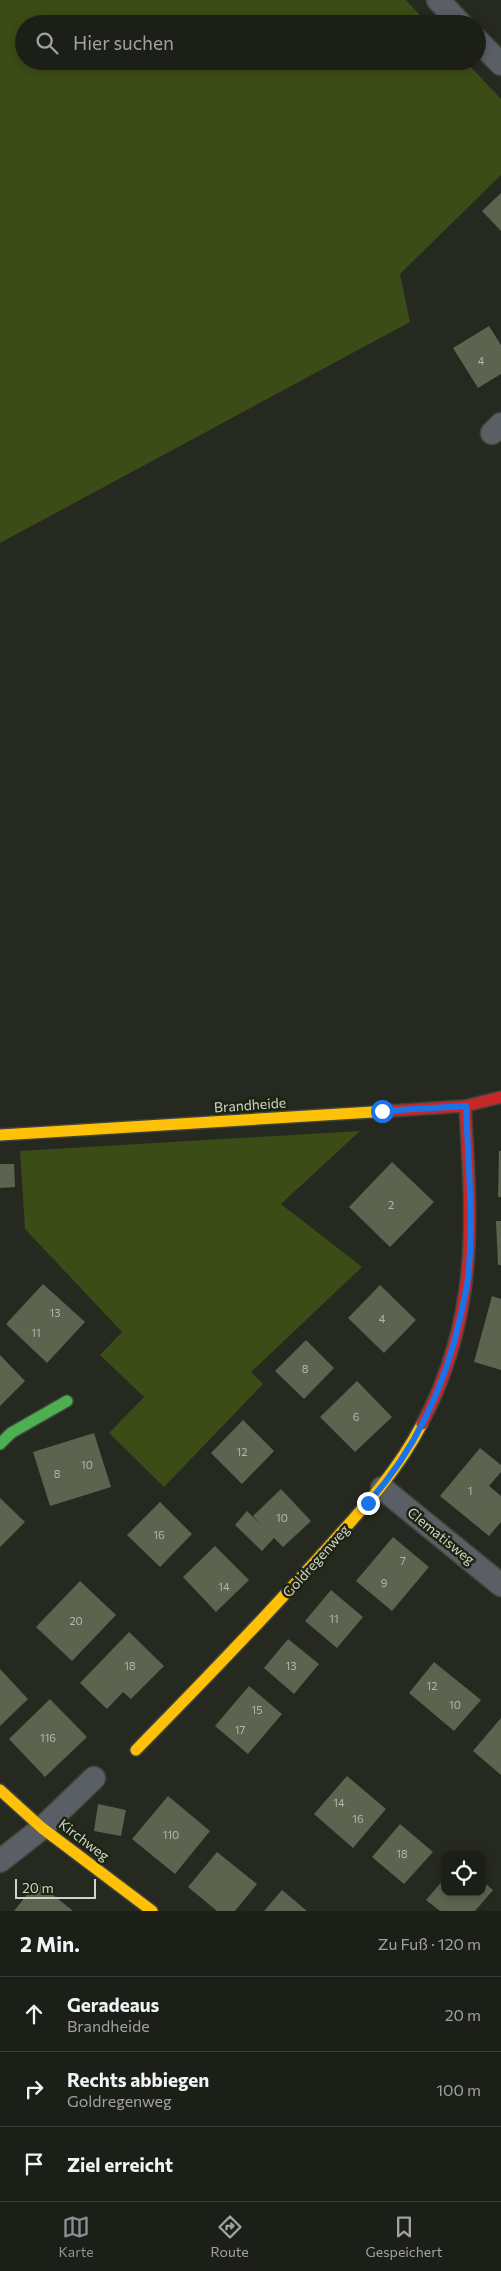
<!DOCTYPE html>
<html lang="de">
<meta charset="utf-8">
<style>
body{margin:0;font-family:Commissioner,sans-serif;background:#292c25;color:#f1f3f6}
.controls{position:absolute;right:15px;bottom:15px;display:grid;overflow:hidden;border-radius:10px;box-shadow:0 2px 8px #0003}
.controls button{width:45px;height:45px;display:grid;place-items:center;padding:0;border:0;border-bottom:1px solid #3a3d37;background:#1c1f18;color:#f1f3f6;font:25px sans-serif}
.scale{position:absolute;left:15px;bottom:12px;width:81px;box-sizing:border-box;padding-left:5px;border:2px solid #d0d4c9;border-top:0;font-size:14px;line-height:18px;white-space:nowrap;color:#d0d4c9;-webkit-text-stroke:4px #1d2412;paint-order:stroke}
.stop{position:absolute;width:15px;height:15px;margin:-11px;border:4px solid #1a73e8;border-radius:50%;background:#fff}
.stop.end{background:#1a73e8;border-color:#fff;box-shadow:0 1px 5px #0008}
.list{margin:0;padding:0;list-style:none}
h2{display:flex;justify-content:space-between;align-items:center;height:65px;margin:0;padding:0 20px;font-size:21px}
h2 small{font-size:16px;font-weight:400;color:#a0a2a2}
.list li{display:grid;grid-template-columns:32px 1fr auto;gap:15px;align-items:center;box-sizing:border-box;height:75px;padding:0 20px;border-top:1px solid #3a3d37}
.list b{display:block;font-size:19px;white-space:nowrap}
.list p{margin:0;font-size:16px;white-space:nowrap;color:#a0a2a2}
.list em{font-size:16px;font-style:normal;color:#a0a2a2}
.icon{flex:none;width:28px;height:28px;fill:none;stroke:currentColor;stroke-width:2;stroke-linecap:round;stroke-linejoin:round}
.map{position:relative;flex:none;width:501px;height:1911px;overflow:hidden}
.search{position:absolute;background:#1c1f18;box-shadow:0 2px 8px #0003;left:15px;right:15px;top:15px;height:55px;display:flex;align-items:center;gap:12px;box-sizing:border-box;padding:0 18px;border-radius:28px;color:#a0a2a2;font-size:19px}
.sheet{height:290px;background:#1c1f18}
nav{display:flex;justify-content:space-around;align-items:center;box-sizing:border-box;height:70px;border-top:1px solid #3a3d37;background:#1c1f18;font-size:14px;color:#a0a2a2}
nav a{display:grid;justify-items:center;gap:2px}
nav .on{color:#8c9099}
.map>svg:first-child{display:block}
</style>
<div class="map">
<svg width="501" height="1911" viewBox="0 0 501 1911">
<rect width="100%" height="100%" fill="#262920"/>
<path fill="#3c4c16" d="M0,0H406L428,24H24V61H465L501,99V175L400,274L410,322L0,543Z
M360,1131L281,1204L362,1267L251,1372L263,1384L164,1487L109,1433L144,1397L100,1355L122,1332L25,1229L20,1151Z"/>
<path fill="#5c634e" d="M501,193V231L482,211Z
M489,326L501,345V374L478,388L453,348Z
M499,1151H501V1197H498Z
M392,1162L434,1202L390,1247L349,1207Z
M0,1164H14L15,1187L0,1188Z
M496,1221H501V1265H498Z
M43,1284L85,1322L47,1363L6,1324Z
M380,1285L416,1320L384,1353L348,1318Z
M492,1296L501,1299V1370L474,1362Z
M306,1340L334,1368L304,1399L275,1371Z
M0,1355L25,1381L0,1406Z
M357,1381L392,1417L355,1452L320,1417Z
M243,1420L274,1451L242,1484L211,1453Z
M94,1433L111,1487L50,1506L33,1452Z
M480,1448L501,1465V1472L489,1486L501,1496V1522L489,1536L440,1496Z
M281,1489L311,1521L283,1547L274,1538L262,1551L235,1525L247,1511L261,1525L253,1516Z
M0,1498L25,1522L0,1547Z
M160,1502L192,1534L160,1567L127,1535Z
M393,1537L429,1567L392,1611L356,1581Z
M215,1546L249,1580L216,1612L183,1577Z
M80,1581L116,1615L72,1661L36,1627Z
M331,1590L363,1617L337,1648L305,1621Z
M129,1632L164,1666L131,1699L123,1692L107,1709L80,1683Z
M288,1639L319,1664L294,1694L264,1668Z
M434,1662L481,1700L454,1731L409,1693Z
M0,1669L28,1699L0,1726Z
M249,1686L282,1714L248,1754L215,1726Z
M50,1699L87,1737L45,1777L9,1739Z
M501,1718V1775L473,1751Z
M347,1776L386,1809L353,1848L314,1814Z
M168,1796L210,1831L175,1874L132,1839Z
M98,1804L126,1810L121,1836L94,1831Z
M400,1824L433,1852L404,1884L372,1857Z
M217,1852L257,1884L235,1911H217L188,1887Z
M445,1878V1892H482V1881L493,1890L475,1911H440L426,1900Z
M37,1882L73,1911H14Z
M282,1890L307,1911H264Z"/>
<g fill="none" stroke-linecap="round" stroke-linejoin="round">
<g stroke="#40443c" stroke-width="25">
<path id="street" d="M438,0L461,24
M477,40L501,64
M492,433L501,424
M382,1488L501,1585
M0,1861L42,1828L94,1778"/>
</g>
<g stroke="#40443c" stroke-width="14">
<path id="fast" d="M0,1444L11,1433L67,1401"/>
</g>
<g stroke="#40443c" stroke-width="14">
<path id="slow" d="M0,1135L389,1111
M136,1750C196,1689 255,1628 312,1565C352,1520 394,1478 422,1424
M0,1790L42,1828L152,1911"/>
</g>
<g stroke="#40443c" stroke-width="14">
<path id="jam" d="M389,1111L465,1106L501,1097
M422,1424C479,1316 472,1223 465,1106"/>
</g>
<use href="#street" stroke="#595f64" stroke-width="22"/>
<use href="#fast" stroke="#4caf50" stroke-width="11"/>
<use href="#slow" stroke="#ffc107" stroke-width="11"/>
<use href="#jam" stroke="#c62828" stroke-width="11"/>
</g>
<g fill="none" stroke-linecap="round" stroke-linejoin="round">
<path stroke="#1a73e8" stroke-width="6" d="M368,1503C416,1449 446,1384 461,1314C463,1302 467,1289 468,1277C474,1220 468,1163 466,1106L382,1111"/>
</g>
<g text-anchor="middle" stroke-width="5" stroke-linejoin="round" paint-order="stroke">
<g font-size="11" fill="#b3b8aa">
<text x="481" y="365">4</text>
<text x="391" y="1209">2</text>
<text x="55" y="1317">13</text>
<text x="382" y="1323">4</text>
<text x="36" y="1337">11</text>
<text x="305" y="1373">8</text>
<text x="356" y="1421">6</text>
<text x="242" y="1456">12</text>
<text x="87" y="1469">10</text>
<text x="57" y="1478">8</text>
<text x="470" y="1495">1</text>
<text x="282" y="1522">10</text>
<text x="159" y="1539">16</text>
<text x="403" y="1565">7</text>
<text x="384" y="1587">9</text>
<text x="224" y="1591">14</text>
<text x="334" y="1623">11</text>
<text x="76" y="1625">20</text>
<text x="130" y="1670">18</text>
<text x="291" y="1670">13</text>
<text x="432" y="1690">12</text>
<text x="455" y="1709">10</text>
<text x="257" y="1714">15</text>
<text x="240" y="1734">17</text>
<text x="48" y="1742">116</text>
<text x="339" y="1807">14</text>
<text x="358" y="1823">16</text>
<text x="171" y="1839">110</text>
<text x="402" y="1858">18</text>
</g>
<g font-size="14" fill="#d0d4c9" stroke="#1d2412">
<text transform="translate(250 1105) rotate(-4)" y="5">Brandheide</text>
<text transform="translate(441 1536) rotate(39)" y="5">Clematisweg</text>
<text transform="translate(316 1561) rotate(-48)" y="5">Goldregenweg</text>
<text transform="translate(84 1840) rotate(37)" y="5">Kirchweg</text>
</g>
</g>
</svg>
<div class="controls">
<button><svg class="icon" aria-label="locate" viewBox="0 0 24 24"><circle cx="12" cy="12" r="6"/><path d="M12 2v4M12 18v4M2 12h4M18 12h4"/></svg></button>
</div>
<div class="scale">20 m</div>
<div class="stop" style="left:382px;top:1111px"></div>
<div class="stop end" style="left:368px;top:1503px"></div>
<div class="search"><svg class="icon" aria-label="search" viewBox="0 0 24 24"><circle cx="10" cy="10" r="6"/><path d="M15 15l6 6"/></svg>Hier suchen</div>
</div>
<section class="sheet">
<h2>2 Min.<small>Zu Fuß · 120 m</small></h2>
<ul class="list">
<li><svg class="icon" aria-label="ahead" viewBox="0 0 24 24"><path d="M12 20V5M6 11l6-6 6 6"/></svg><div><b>Geradeaus</b><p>Brandheide</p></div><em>20 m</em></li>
<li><svg class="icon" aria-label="right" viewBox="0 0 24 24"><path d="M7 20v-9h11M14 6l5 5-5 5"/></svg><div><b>Rechts abbiegen</b><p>Goldregenweg</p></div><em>100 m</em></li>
<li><svg class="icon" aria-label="arrive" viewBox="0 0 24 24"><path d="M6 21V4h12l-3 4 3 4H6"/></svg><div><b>Ziel erreicht</b></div></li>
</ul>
</section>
<nav>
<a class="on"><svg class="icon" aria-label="map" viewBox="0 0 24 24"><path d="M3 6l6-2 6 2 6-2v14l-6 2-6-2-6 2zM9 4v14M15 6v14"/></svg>Karte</a>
<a><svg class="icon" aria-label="directions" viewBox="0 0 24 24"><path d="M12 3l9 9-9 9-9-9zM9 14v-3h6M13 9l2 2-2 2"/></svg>Route</a>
<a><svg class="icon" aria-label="saved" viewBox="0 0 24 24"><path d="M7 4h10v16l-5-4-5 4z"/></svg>Gespeichert</a>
</nav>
